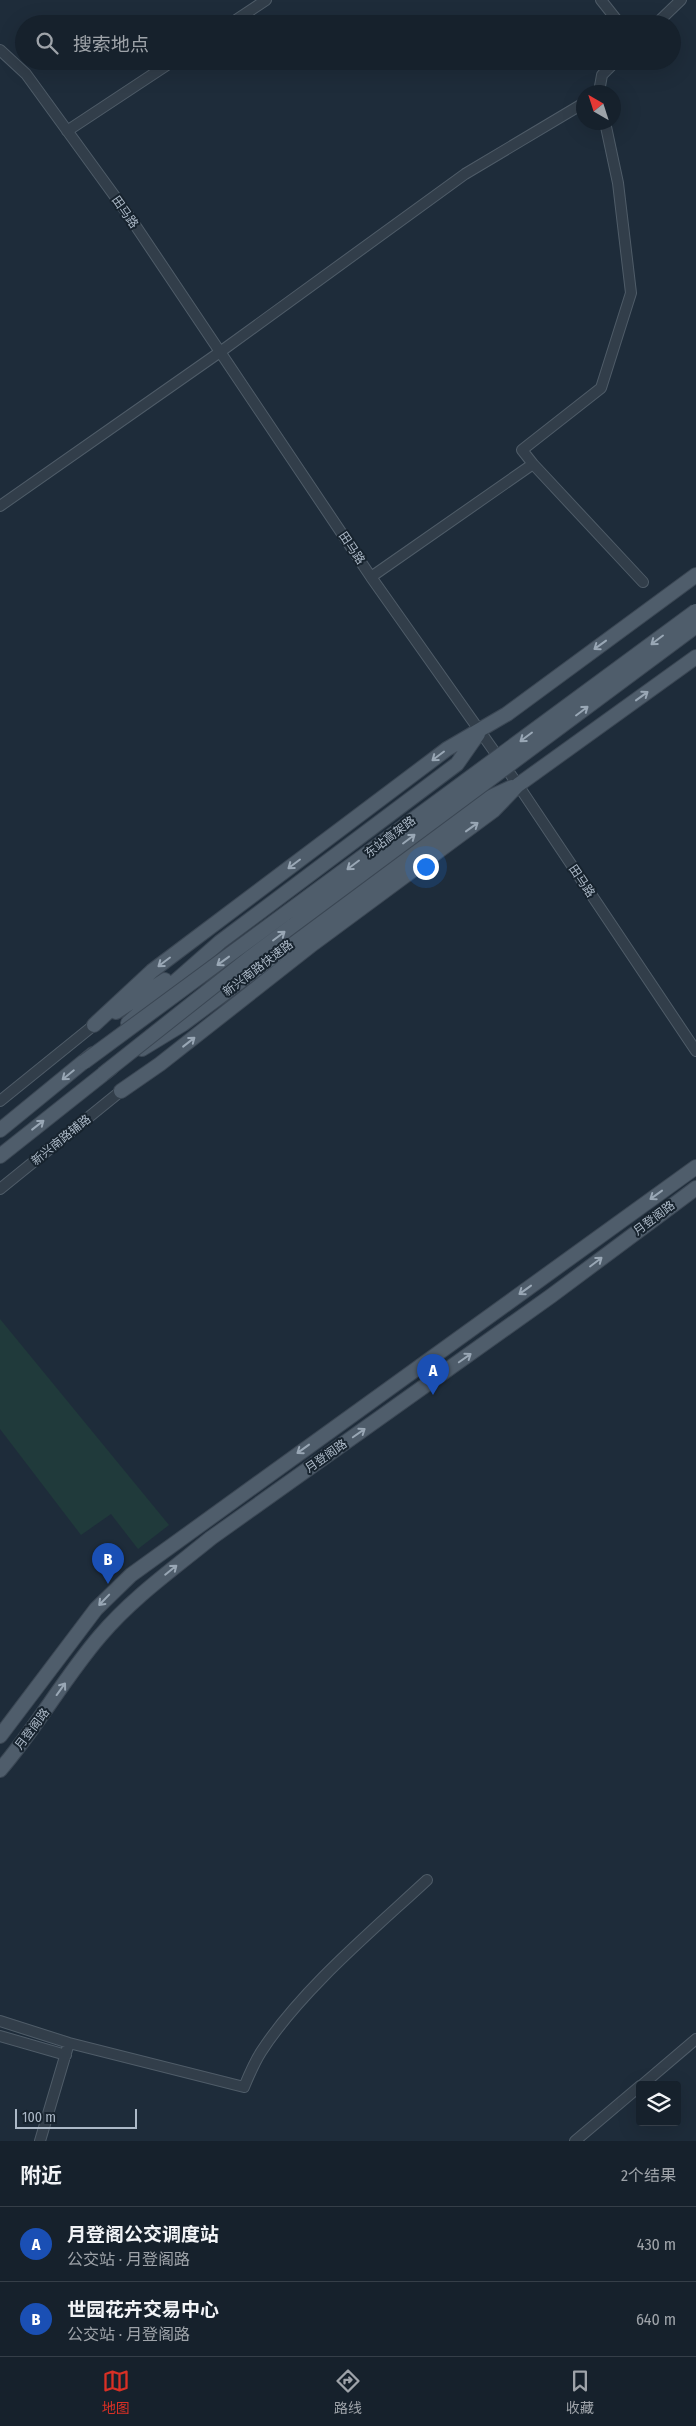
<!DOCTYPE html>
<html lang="zh">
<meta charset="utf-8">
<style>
body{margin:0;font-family:"Fira Sans Condensed","Noto Sans SC",sans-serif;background:#1f2934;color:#f1f3f6}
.controls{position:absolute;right:15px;bottom:15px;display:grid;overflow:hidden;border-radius:5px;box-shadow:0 5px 20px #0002}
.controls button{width:45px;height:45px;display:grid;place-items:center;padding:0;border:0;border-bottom:1px solid #353e48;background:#16212c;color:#f1f3f6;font:25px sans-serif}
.compass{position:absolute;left:576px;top:85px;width:45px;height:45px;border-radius:50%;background:#16212c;box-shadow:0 5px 20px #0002;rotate:321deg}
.scale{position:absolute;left:15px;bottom:12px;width:122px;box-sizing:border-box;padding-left:5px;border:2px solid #acb9c7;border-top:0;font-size:14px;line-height:18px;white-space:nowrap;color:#acb9c7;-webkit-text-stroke:4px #17232e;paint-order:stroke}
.you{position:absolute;left:425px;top:866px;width:18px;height:18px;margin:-12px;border:4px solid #fff;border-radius:50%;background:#1a73e8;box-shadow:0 0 0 8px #1a73e833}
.badge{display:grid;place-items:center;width:32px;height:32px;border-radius:50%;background:#d93025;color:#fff;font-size:16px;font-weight:700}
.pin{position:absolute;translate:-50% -41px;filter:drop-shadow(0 1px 2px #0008)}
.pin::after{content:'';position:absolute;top:26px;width:18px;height:15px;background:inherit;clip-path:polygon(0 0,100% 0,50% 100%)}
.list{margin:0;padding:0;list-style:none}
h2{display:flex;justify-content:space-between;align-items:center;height:65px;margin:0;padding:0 20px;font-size:21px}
h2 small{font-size:16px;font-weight:400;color:#9ea3a9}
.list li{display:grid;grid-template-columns:32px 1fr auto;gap:15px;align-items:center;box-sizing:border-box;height:75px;padding:0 20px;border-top:1px solid #353e48}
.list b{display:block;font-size:19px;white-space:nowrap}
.list p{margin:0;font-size:16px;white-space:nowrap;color:#9ea3a9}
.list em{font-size:16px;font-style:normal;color:#9ea3a9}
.icon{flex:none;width:28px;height:28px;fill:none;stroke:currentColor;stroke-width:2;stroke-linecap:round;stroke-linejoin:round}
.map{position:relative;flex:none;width:696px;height:2141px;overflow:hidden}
.search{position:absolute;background:#16212c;box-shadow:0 5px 20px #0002;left:15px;right:15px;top:15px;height:55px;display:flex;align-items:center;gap:12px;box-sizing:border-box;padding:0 18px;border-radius:28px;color:#9ea3a9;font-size:19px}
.sheet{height:215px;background:#16212c}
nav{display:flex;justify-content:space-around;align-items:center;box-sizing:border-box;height:70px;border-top:1px solid #353e48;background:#16212c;font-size:14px;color:#9ea3a9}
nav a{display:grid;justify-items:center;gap:2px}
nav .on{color:#d93025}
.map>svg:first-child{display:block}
</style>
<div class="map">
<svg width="696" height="2141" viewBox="0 0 696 2141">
<rect width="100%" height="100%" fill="#1e2c3a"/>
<path fill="#203a3b" d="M0,1319L169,1525L138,1549L111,1514L81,1535L0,1429Z"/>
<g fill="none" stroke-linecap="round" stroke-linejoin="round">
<g stroke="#4f5c68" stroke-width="12">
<path id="minor" d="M601,0L620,24
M230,24L266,0
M656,24L681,0
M0,50L26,74L127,213L371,577L518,785L696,1051
M599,92L602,75L616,61
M67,131L173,61
M533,464L522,450L601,388L631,293L618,183L605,122
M0,506L220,352L465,174L584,103
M371,577L533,464L643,582
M0,1101L94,1025
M0,1189L121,1091
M0,2021L69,2043L244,2087C249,2075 254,2063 261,2052C301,1990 372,1931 427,1880
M0,2036L66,2055
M642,2085L696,2039
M40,2141L69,2043
M575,2141L640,2086"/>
</g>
<g stroke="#3b4754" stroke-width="16">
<path id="major" d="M116,1012L165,980
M128,1023L220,942L457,764L478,734
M94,1025L152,971L447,749L507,714L696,575
M142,1049L183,1024L486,799L512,787
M121,1091L160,1064L314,943L494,810L518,785L696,657
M0,1130L93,1054
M0,1156L111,1068
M0,1736L96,1609L131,1575L696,1167
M0,1770C37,1727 64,1678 100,1636C132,1598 173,1569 211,1538L551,1296L696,1188"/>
</g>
<use href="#minor" stroke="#323e4a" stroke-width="10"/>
<use href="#major" stroke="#4f5d6b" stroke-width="14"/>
<g stroke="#3b4754" stroke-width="16" stroke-linecap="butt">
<path id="major-bridge" d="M84,1062L696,611
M103,1074L252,956L696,626"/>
</g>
<use href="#major-bridge" stroke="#4f5d6b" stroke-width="14"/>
</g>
<defs><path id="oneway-shaft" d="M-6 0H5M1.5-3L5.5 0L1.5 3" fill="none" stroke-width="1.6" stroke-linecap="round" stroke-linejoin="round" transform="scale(1.25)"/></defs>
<g stroke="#99a7b5">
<use href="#oneway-shaft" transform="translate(657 640) rotate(143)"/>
<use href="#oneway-shaft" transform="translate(600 645) rotate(144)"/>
<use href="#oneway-shaft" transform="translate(642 696) rotate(-36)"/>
<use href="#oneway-shaft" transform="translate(582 711) rotate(-37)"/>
<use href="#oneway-shaft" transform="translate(526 737) rotate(143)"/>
<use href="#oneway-shaft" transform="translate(438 756) rotate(143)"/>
<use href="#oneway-shaft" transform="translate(472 827) rotate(-36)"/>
<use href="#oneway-shaft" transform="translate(409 839) rotate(-37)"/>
<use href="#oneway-shaft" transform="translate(294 864) rotate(143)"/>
<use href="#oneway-shaft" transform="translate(353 865) rotate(143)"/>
<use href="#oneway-shaft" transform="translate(279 936) rotate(-37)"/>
<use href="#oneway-shaft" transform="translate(223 961) rotate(144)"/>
<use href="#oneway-shaft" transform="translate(164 962) rotate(143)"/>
<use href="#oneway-shaft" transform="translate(189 1042) rotate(-38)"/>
<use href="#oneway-shaft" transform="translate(68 1075) rotate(141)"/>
<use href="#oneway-shaft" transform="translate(38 1125) rotate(-38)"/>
<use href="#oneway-shaft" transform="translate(656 1195) rotate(144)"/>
<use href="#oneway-shaft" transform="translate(596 1262) rotate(-37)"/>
<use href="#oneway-shaft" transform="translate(525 1290) rotate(144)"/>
<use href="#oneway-shaft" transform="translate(465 1358) rotate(-35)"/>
<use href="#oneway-shaft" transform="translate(359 1433) rotate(-35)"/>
<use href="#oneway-shaft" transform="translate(303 1449) rotate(144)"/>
<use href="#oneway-shaft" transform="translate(171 1570) rotate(-39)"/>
<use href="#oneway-shaft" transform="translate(104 1600) rotate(134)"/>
<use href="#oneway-shaft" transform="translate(61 1689) rotate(-54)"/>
</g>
<g text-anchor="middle" stroke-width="4" stroke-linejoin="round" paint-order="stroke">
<g font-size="12" fill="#acb9c7" stroke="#17232e">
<text transform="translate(125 212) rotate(55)" y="4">田马路</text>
<text transform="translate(352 548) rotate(56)" y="4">田马路</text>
<text transform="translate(390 837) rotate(-37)" y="4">东站高架路</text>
<text transform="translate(582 881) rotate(56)" y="4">田马路</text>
<text transform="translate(258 968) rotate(-37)" y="4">新兴南路快速路</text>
<text transform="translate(61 1140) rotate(-39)" y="4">新兴南路辅路</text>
<text transform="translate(654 1218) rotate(-37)" y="4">月登阁路</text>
<text transform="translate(326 1456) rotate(-35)" y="4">月登阁路</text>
<text transform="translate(32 1729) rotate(-53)" y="4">月登阁路</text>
</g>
</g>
</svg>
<div class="controls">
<button><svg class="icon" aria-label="layers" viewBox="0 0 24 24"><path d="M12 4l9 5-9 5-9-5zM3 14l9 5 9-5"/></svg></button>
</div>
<svg class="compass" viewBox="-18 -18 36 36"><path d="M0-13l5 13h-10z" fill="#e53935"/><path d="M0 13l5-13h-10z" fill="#9ea3a9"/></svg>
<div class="scale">100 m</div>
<div class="you"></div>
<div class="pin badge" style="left:433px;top:1395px;background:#1a4fb4">A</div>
<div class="pin badge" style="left:108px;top:1584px;background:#1a4fb4">B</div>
<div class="search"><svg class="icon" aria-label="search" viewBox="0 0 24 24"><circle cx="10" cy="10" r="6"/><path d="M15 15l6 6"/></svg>搜索地点</div>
</div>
<section class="sheet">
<h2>附近<small>2个结果</small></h2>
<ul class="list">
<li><span class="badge" style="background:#1a4fb4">A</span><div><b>月登阁公交调度站</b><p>公交站 · 月登阁路</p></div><em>430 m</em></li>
<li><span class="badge" style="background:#1a4fb4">B</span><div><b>世园花卉交易中心</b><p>公交站 · 月登阁路</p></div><em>640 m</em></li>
</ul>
</section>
<nav>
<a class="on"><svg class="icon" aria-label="map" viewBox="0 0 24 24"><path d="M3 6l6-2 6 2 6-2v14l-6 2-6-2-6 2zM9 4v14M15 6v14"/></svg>地图</a>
<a><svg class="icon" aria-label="directions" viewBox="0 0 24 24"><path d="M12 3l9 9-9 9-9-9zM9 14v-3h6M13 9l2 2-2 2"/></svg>路线</a>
<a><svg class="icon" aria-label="saved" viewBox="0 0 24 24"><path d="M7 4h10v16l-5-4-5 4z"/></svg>收藏</a>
</nav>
